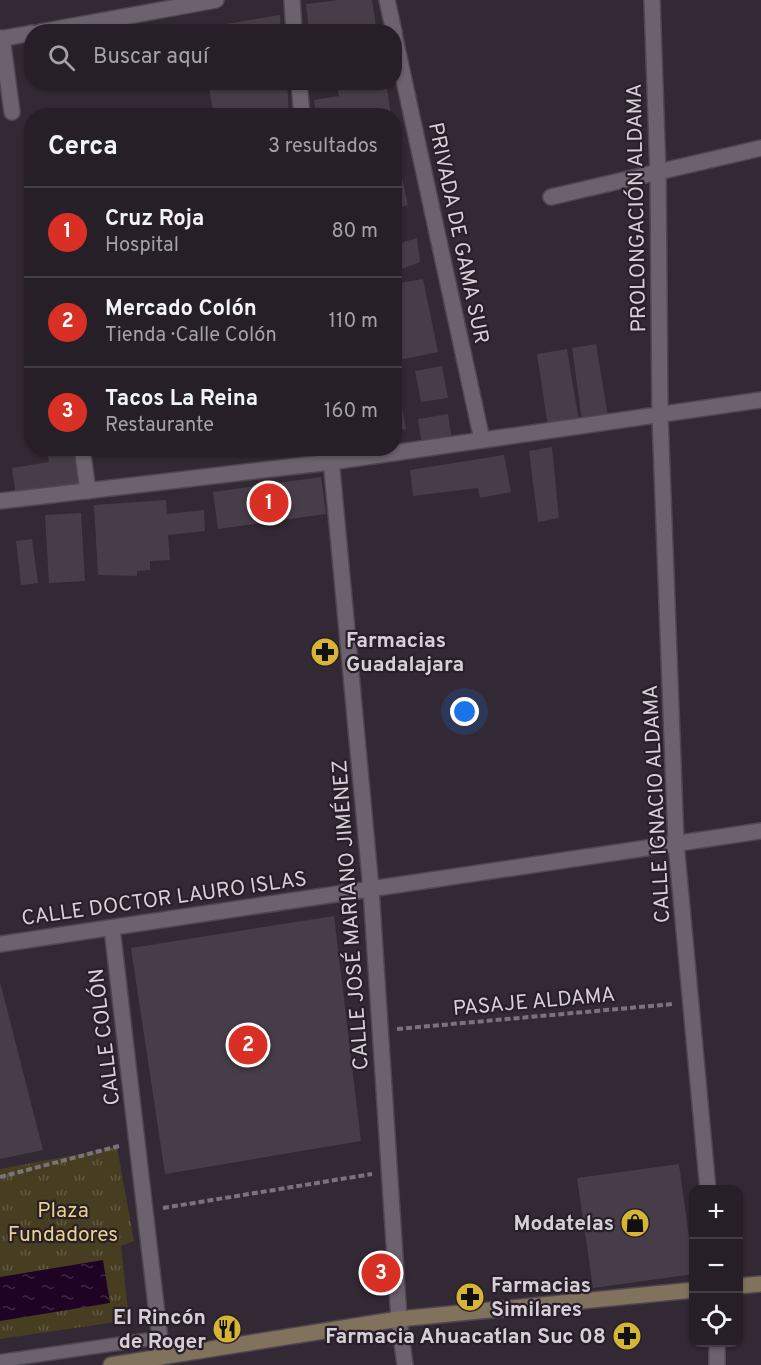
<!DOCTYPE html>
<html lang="es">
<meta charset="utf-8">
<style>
body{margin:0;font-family:Overpass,sans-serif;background:#322c33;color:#f1f3f6}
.controls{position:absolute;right:18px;bottom:18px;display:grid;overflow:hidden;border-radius:12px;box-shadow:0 2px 4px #0004}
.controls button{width:54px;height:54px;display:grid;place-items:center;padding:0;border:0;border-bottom:2px solid #423d44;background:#261f27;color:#f1f3f6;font:30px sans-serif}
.you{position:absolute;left:465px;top:712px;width:21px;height:21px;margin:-15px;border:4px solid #fff;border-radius:50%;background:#1a73e8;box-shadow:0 0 0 9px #1a73e833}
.badge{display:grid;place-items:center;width:39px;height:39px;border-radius:50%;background:#d93025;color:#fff;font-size:20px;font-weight:700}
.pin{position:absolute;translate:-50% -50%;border:3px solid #fff;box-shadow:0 2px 6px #0006}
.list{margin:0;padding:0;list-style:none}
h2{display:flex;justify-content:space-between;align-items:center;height:78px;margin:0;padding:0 24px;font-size:26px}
h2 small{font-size:20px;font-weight:400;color:#a4a2a7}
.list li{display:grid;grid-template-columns:39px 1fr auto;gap:18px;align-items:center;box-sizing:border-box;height:90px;padding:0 24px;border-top:2px solid #423d44}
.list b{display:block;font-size:22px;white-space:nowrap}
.list p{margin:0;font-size:20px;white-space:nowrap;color:#a4a2a7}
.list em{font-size:20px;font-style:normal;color:#a4a2a7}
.icon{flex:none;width:33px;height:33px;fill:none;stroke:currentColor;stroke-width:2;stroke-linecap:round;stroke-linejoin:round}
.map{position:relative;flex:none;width:761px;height:1365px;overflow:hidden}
.search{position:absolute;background:#261f27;box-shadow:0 2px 4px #0004;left:24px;top:24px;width:378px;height:66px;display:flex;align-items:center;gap:15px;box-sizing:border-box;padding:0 21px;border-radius:24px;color:#a4a2a7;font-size:22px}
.panel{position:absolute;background:#261f27;box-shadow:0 2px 4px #0004;left:24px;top:108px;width:378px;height:348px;border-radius:24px}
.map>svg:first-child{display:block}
</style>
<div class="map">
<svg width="761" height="1365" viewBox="0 0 761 1365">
<defs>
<pattern id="grass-tufts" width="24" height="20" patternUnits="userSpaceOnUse" patternTransform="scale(1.5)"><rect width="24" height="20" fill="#473e22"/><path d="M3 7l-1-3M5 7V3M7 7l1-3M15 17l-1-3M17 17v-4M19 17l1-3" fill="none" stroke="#615941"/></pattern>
<pattern id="water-ripples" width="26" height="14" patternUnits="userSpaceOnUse" patternTransform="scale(1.5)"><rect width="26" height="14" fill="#1f0324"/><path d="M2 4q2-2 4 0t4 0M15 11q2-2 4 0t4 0" fill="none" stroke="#3f2743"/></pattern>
</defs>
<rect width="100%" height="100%" fill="#332934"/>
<path fill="url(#grass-tufts)" d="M117,1147L134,1241L121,1246L129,1320L0,1339V1169Z"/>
<path fill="url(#water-ripples)" d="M103,1260L110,1303L0,1321V1277Z"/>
<path fill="#473d48" d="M339,0H372L377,32H309L306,4Z
M280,15L281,32H196V29Z
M208,82H287L289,116H214Z
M336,82H386L391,116H316L314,100L339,96Z
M394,141L408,205L394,209Z
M417,238L420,262L394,272V245Z
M423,279L438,352L394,361V284Z
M596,344L608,416L582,420L572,348Z
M567,349L579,422L548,427L537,354Z
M442,366L448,398L421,402L415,371Z
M399,391L406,429L394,431V392Z
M448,414L452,440L422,446L418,419Z
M552,447L559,518L538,522L529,451Z
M47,448H75L80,489L16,496L12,468L49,462Z
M504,455L511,492L480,498L478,488L413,496L410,470Z
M321,477L326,514L218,529L213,492Z
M166,500L167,514L204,510L205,531L168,535L170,560L150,561V570L137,571V576L98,575L94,505Z
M81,513L85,581L49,583L45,515Z
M32,539L38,583L21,585L16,541Z
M334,916L361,1141L165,1174L131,948Z
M0,982L43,1150L0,1159Z
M679,1164L694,1274L593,1288L577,1178Z"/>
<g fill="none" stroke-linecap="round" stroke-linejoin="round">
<g stroke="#4e4750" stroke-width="15">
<path id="lane" d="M0,1361L158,1338"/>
</g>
<g stroke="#4e4750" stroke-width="18">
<path id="street" d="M292,0L294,32
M387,0L394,32
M652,0L658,173L660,416L676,843L708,1190
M40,32L216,0
M394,34L482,440
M2,38L12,112
M0,39L32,33
M299,82L302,116
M551,197L761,148
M82,448L88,491
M330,448L371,889L399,1319L405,1365
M0,501L331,462L761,400
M112,928L162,1357
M0,944L761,831
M717,1342V1365"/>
</g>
<g stroke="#4e4750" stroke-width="18">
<path id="secondary" d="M738,1286L761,1284
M111,1365L399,1319L694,1290"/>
</g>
<path stroke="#7b737c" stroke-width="4" stroke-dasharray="6 3" stroke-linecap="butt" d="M397,1029L673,1004
M0,1177L119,1146
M163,1208L372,1174"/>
<use href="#lane" stroke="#6c626e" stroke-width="12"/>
<use href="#street" stroke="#6c626e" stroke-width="15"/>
<use href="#secondary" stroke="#80725d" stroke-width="15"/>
</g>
<defs>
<g id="pharmacy-disc" transform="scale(1.5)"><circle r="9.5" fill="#d6b534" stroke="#291f2a"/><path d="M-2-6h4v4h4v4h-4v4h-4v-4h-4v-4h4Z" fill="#111"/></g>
<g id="shop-disc" transform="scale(1.5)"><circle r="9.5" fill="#d6b534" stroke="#291f2a"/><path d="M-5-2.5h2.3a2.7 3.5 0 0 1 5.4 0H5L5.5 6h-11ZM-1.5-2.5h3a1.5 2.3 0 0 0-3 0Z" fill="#111"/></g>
<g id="restaurant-disc" transform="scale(1.5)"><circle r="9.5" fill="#d6b534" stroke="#291f2a"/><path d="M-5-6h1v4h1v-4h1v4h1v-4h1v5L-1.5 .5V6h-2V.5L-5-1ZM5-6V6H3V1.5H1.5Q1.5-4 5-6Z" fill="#111"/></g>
</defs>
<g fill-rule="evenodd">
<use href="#pharmacy-disc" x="325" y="652"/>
<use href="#shop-disc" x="635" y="1223"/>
<use href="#pharmacy-disc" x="470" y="1297"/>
<use href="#restaurant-disc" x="227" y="1329"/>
<use href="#pharmacy-disc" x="627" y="1336"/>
</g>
<g text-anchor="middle" stroke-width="4.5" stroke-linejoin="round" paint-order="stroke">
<g font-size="21" fill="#d5cfd6" stroke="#291f2a">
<text transform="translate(636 208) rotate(-91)" y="7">PROLONGACIÓN ALDAMA</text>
<text transform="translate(459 233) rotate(78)" y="7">PRIVADA DE GAMA SUR</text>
<text transform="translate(656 804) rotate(-93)" y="7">CALLE IGNACIO ALDAMA</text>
<text transform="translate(164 898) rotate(-8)" y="7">CALLE DOCTOR LAURO ISLAS</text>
<text transform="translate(350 915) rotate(-94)" y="7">CALLE JOSÉ MARIANO JIMÉNEZ</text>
<text transform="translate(534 1001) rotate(-5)" y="7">PASAJE ALDAMA</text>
<text transform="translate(104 1037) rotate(-97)" y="7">CALLE COLÓN</text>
</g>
<g font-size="21" font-weight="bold" fill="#d5cfd6" stroke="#291f2a" text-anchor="end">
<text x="346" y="647" text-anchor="start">Farmacias<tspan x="346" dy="24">Guadalajara</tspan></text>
<text x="614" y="1230">Modatelas</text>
<text x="491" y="1292" text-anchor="start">Farmacias<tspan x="491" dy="24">Similares</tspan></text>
<text x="206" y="1324">El Rincón<tspan x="206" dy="24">de Roger</tspan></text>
<text x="606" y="1343">Farmacia Ahuacatlan Suc 08</text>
</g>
<g font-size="21" fill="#e9d281" stroke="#291f2a">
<text x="63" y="1217">Plaza<tspan x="63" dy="24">Fundadores</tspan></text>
</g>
</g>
</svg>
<div class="controls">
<button>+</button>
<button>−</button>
<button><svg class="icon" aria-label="locate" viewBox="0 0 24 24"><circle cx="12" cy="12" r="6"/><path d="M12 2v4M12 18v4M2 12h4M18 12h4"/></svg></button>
</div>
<div class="you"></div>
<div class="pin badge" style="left:269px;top:503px">1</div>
<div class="pin badge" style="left:248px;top:1045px">2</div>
<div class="pin badge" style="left:381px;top:1273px">3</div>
<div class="search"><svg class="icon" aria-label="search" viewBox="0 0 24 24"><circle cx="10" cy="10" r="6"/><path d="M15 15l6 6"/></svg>Buscar aquí</div>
<section class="panel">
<h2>Cerca<small>3 resultados</small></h2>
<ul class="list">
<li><span class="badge">1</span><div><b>Cruz Roja</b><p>Hospital</p></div><em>80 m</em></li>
<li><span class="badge">2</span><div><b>Mercado Colón</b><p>Tienda · Calle Colón</p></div><em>110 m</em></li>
<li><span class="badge">3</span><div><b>Tacos La Reina</b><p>Restaurante</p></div><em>160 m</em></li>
</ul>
</section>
</div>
